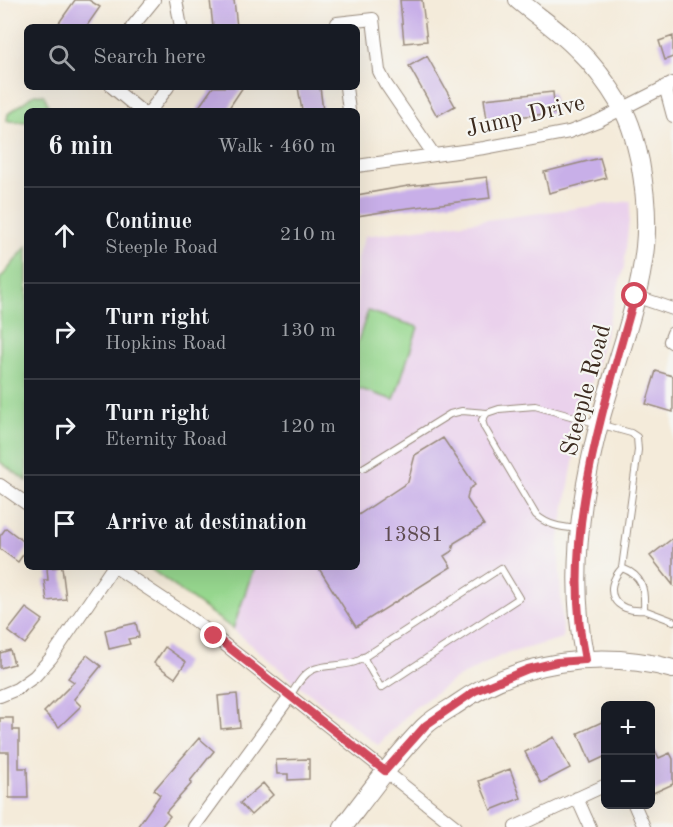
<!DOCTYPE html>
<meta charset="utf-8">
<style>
body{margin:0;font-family:"Old Standard TT",serif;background:#20242c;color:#f1f3f6}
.controls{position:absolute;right:18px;bottom:18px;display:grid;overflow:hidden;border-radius:9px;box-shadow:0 6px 24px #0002}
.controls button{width:54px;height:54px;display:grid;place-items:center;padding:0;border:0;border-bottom:2px solid #363941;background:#171b24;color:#f1f3f6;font:30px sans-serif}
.stop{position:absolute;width:18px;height:18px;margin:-14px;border:4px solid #d1495b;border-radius:50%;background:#fff}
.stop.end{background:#d1495b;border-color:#fff;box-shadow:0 2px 6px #0008}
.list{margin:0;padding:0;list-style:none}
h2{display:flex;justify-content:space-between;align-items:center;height:78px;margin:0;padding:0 24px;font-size:26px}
h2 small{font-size:20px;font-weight:400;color:#9ea1a6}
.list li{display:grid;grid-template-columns:39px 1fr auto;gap:18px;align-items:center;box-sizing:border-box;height:96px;padding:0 24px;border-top:2px solid #363941}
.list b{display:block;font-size:22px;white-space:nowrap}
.list p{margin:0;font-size:20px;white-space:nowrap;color:#9ea1a6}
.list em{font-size:20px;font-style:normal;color:#9ea1a6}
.icon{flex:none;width:33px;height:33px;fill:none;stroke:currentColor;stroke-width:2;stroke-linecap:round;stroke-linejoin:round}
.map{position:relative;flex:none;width:673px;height:827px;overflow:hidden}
.search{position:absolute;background:#171b24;box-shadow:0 6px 24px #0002;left:24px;top:24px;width:336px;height:66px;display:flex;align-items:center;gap:15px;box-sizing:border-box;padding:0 21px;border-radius:9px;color:#9ea1a6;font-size:22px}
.panel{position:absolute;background:#171b24;box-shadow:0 6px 24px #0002;left:24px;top:108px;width:336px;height:462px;border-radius:9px}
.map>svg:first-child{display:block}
</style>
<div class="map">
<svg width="673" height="827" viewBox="0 0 673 827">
<rect width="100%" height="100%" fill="#f6f6f2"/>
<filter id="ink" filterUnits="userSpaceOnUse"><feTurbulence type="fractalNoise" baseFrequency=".0167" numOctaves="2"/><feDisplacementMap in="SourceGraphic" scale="12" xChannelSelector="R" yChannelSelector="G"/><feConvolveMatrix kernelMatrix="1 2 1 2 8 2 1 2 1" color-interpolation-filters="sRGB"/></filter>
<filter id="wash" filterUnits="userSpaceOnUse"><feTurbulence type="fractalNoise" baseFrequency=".008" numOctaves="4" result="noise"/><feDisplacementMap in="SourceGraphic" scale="24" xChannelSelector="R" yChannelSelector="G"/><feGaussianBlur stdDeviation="1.35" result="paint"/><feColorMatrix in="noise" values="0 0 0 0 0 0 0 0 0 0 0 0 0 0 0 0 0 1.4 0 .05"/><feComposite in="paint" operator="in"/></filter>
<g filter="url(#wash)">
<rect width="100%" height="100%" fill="#f4ebda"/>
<path fill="#ead1ec" d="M631,201L624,267L581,419L559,539V560L563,638L502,655L453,680L413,709L378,745L298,685L233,629L254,567H357V260L365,236Z"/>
<path fill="#97d88f" stroke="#698156" stroke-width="1.5" d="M35,94L44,95L48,105L37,111H27V122L7,121L8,114Z
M27,246V481L0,462V279Z
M368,311L418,327L394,400L357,388V344Z
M148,567H254L233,629Z"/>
<g id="blocks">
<path fill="#c8afe8" d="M75,0H89L100,7L86,27H56Z
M210,0H234L237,27H213Z
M400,0H422L427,41L404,43Z
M673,36V57L665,60L659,41Z
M427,56L455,106L437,116L409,66Z
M213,87H243L227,111H196Z
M298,87H320L323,111H302Z
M553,92L555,113L487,120L484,99Z
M600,158L606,178L549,193L544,172Z
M487,177L490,198L400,209L357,216V195L408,186Z
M656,371L673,376V412L646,404Z
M443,438L475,485L469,489L467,499L484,525L454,543L452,551L444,556L451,567L356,627L318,567H357V516L408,482L415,455Z
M6,528L27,544V549L18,562L0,549V536Z
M673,538V585L650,556Z
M62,567L66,599L47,601L44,580H48L47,568Z
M26,608L43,620L25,644L8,631Z
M136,623L139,637L128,639L130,644L109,649L105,630Z
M165,647L186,662L175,678L154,663Z
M10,650L14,664L0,668V653Z
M87,655L101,666L74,699L81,706L59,727L44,712L74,682L68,678Z
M237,694L240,727L221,729L218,696Z
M0,718H13V730H19V768H27L28,798H9V752H0Z
M606,720V756L591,763L578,733Z
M554,737L570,768L541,783L525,752Z
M199,738L214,751L190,781L192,783L166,812L170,816L161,827H137L160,795L154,790Z
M651,742L659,758L670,753L673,759V784L651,794Z
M309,759V779L288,780V774H277L276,760Z
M510,769L521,798L491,810L479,781Z
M263,783L273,795L251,815L240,803Z"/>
</g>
</g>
<g filter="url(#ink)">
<use href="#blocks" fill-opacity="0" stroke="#988a7c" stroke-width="1.5"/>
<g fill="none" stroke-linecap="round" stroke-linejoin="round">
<g stroke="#988a7c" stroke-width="8">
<path id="lane" d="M363,468L450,414L462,411L487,413
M578,529C561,527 549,526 536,515L484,427L482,420L487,413L499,409L535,406L631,433L637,437L638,450L622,568C643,576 645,589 644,610L673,621
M622,568C601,591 615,613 644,610
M290,696C296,687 302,675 312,670C325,663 344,668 360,660L501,568L519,598L381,688L363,657"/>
</g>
<g stroke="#988a7c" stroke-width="14">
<path id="street" d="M176,0L181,27
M132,27L154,0
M337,27V23L373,19L379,71L385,83L434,155
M665,86L673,116
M112,87L141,111
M346,87L349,111
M150,111L168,87
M357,166L484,148L569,132L598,121L673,83
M635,296L673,309
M673,333L670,341L673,343
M0,485L27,504
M115,567L186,614L456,827
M0,696L17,689L35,676L51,658L113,567
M577,798L590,827
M634,804L644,827
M194,827L290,696
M515,827L606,785"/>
</g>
<g stroke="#988a7c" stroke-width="20">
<path id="secondary" d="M518,0C537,16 560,31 577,49C594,65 609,86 621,106C631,122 636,144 640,162C645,190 648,219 645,247C638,315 607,383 593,449C577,519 571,590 585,660
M343,827C369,793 394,758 424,727C432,719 444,712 454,706C517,661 598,649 673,669"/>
</g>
<use href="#lane" stroke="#fff" stroke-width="6"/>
<use href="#street" stroke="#fff" stroke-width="12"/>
<use href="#secondary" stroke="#fff" stroke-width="18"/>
</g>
</g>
<g fill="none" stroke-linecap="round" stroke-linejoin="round" filter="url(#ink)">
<path stroke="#d1495b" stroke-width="8" d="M214,636L385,771L426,725L475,691L528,669L557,662L585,660C560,536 602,415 635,296"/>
</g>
<g text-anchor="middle" stroke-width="4.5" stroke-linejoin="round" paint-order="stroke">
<g font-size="21" fill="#5e4b50">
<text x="413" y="541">13881</text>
</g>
<g font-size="24" fill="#3b2a1e" stroke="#f6f6f2">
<text transform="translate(525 115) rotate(-13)" y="8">Jump Drive</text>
<text transform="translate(585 390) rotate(-75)" y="8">Steeple Road</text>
</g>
</g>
</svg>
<div class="controls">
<button>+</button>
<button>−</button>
</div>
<div class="stop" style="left:635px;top:296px"></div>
<div class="stop end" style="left:214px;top:636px"></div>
<div class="search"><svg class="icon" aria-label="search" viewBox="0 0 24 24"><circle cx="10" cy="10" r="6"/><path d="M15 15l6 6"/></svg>Search here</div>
<section class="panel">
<h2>6 min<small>Walk · 460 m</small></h2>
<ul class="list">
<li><svg class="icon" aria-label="ahead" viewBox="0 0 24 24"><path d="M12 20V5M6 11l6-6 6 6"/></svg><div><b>Continue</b><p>Steeple Road</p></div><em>210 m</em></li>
<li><svg class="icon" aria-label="right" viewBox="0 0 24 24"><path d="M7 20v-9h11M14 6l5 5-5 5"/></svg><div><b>Turn right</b><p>Hopkins Road</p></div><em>130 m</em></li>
<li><svg class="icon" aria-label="right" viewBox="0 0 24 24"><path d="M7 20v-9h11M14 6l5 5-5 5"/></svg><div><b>Turn right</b><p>Eternity Road</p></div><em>120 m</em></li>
<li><svg class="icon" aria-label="arrive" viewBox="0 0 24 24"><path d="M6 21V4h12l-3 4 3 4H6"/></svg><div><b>Arrive at destination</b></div></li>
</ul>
</section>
</div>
